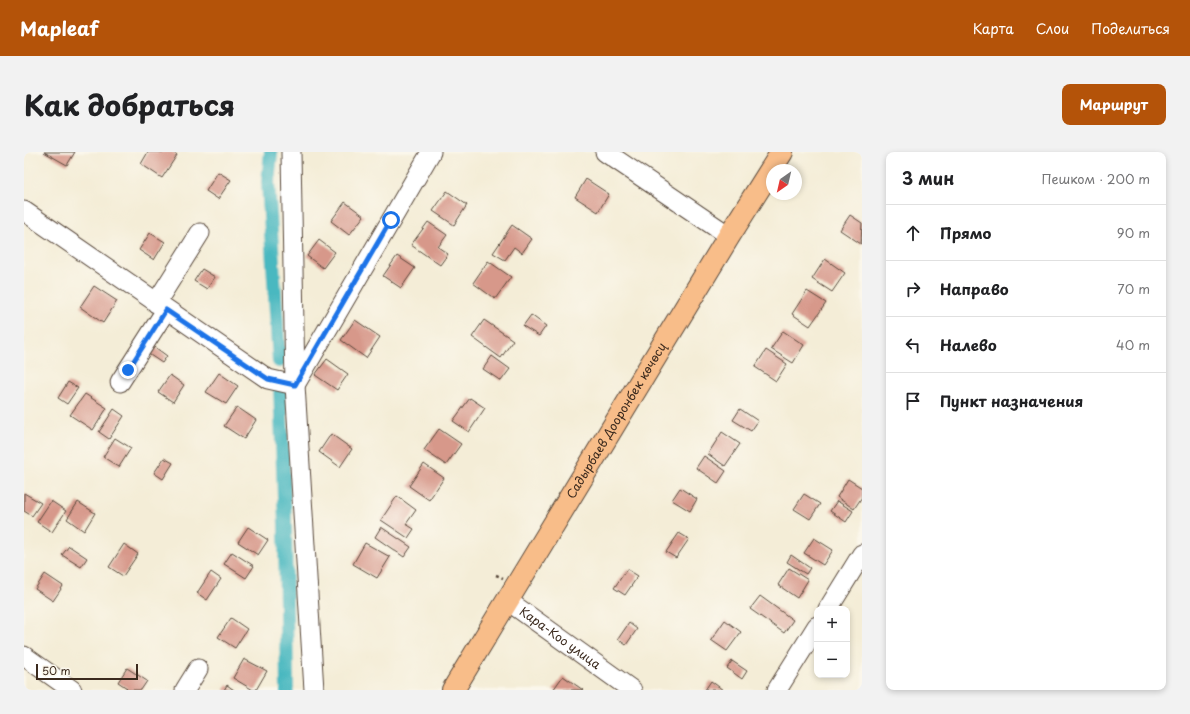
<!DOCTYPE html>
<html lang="ru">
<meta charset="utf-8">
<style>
body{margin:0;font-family:"Playpen Sans",sans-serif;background:#f2f2f2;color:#202124}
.controls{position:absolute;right:12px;bottom:12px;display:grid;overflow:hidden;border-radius:8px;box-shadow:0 2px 6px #0003}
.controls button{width:36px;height:36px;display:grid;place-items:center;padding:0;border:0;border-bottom:1px solid #e0e0e0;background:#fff;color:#202124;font:20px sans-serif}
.compass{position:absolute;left:742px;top:12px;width:36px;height:36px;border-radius:50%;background:#fff;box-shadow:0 2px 6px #0003;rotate:214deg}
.scale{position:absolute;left:12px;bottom:10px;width:102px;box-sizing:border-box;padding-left:4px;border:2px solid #3b2a1e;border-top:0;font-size:11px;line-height:14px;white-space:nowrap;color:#3b2a1e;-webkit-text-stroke:3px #fbf7ec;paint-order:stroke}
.stop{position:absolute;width:12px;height:12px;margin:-9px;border:3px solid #1a73e8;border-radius:50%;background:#fff}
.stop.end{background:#1a73e8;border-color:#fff;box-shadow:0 1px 4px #0008}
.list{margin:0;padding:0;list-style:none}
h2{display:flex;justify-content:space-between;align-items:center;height:52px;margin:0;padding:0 16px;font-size:17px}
h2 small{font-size:13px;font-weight:400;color:#757577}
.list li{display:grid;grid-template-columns:26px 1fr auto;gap:12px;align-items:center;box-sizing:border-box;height:56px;padding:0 16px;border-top:1px solid #e0e0e0}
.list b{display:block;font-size:15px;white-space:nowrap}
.list em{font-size:13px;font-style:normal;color:#757577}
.icon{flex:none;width:22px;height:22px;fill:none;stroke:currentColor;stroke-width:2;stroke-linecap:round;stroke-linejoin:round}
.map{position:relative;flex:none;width:838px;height:538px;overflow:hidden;border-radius:8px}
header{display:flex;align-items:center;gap:24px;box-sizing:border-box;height:56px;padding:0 20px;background:#b45309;color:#fff}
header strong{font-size:19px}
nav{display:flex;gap:22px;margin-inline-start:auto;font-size:14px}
.intro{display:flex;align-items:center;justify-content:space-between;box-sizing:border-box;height:96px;padding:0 24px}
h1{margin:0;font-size:28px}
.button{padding:10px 18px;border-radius:8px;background:#b45309;color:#fff;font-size:14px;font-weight:700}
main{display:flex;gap:24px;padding:0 24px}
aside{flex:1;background:#fff;border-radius:8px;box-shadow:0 2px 6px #0003}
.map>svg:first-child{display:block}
</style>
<header>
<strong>Mapleaf</strong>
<nav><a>Карта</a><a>Слои</a><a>Поделиться</a></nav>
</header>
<div class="intro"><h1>Как добраться</h1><a class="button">Маршрут</a></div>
<main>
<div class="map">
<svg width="838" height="538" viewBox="0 0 838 538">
<rect width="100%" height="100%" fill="#fbf7ec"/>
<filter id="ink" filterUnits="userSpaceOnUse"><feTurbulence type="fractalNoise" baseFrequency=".025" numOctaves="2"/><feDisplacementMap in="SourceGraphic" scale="8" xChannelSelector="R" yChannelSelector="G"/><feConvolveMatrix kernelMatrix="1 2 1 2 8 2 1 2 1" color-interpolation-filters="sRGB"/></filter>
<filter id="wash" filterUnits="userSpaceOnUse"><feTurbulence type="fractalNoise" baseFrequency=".012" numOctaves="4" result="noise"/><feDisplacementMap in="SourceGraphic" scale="16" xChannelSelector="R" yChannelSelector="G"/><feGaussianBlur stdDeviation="0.9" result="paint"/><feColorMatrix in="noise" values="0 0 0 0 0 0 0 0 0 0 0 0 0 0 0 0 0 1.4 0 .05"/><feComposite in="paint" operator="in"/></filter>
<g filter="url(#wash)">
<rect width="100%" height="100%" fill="#f4edd7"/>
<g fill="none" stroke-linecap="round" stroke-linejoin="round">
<path stroke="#49b8c0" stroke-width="14" d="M247,0L244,30L255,209
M256,234L261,372L263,538"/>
</g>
<g id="blocks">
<path fill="#d7988a" d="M20,0H51L43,13Z
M124,0H149L153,3L138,26L117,12Z
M194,20L207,28L194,47L182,39Z
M562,27L585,42L574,60L551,45Z
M423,39L443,53L430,73L409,59Z
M321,50L340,64L325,83L307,69Z
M826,63L838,71L837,92L816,78Z
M404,70L423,83L414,95L424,102L416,113L387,93Z
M488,73L508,87L498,101L490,95L481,108L469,101Z
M126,81L141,90L130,108L115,98Z
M295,88L311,100L299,116L283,104Z
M373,104L391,116L377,136L359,124Z
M801,107L821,121L808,140L788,127Z
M464,109L487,125L471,147L449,131Z
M178,117L191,125L183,137L170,129Z
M70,134L93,149L79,171L56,155Z
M783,139L802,151L786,174L768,162Z
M507,163L522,174L515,184L499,174Z
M331,168L356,185L342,206L317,188Z
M460,168L489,188L477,206L448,185Z
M759,179L780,193L769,211L747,197Z
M128,193L143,204L138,211L123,201Z
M742,198L763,212L752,229L731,215Z
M468,204L486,217L477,229L459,217Z
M303,207L324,222L313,238L291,223Z
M195,221L214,234L202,252L182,240Z
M146,223L160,233L149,250L134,240Z
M44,230L54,236L43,252L34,246Z
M61,242L83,256L69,278L46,263Z
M446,246L461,256L445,280L429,269Z
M213,255L232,268L220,287L200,274Z
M90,257L100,264L85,287L75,280Z
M716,257L734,269L727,279L709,268Z
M415,277L437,292L422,313L400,298Z
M698,280L716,292L701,314L684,302Z
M307,282L328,297L316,315L295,300Z
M91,286L107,296L95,315L79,305Z
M680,304L702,319L694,331L672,316Z
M140,306L149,311L139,327L130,321Z
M400,312L420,326L405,348L385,334Z
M824,327L838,336V345L830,357L813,345Z
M656,336L673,347L666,359L648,348Z
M0,341L17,351L8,364L0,359Z
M780,342L796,352L786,367L770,357Z
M373,344L392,358L382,372L390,377L384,386L357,368Z
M27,349L42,359L28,380L13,370Z
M813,349L829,359L822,370L806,359Z
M54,350L71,361L60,379L43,367Z
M224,375L244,388L234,403L214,390Z
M357,375L387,395L380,405L351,385Z
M655,381L665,387L652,406L642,400Z
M790,386L809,398L799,413L780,401Z
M341,391L366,405L353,426L329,412Z
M100,392L114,402L99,424L85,415Z
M45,394L63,406L57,415L38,403Z
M208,400L230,414L222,426L200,412Z
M767,403L786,416L782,422L763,410Z
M765,416L784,428L773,446L754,433Z
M603,417L614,424L601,443L590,436Z
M187,420L197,427L183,448L173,441Z
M21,422L39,434L29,449L11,437Z
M736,444L769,468L760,481L726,457Z
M207,466L223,477L211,496L194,485Z
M701,468L717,480L703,499L687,488Z
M605,471L613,477L602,493L594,487Z
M220,507L243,519L232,538H229L209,526Z
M708,509L723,519L718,527L703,516Z
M103,516L123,529L117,538H101L103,536L94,530Z
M539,524L559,538H529Z
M687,529L699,538H681Z
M203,533L210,538H200Z"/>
</g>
</g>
<g filter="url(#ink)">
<use href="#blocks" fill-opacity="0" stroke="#57473a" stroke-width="1"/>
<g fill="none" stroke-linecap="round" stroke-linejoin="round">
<g stroke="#57473a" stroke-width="21">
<g id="minor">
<path d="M267,0L271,233L290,538"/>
<path d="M581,0L705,84"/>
<path d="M0,59L244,227L271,233L407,0"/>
<path d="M132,151L176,81"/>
<path d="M96,230L142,158"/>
<path id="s1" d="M484,449L608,538"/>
<path d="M804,457L838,402"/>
<path d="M0,504L48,538"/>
<path d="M161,538L174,517"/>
<path d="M753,538L793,474"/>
</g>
</g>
<g stroke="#57473a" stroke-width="24">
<g id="major">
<path id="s2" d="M429,538L705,84L758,0"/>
</g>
</g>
<path stroke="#57473a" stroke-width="2.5" stroke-dasharray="3 3" stroke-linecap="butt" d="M472,423L479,426"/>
<use href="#minor" stroke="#fff" stroke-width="19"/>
<use href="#major" stroke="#f8bd89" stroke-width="22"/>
</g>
</g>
<g fill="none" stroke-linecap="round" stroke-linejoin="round" filter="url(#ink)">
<path stroke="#1a73e8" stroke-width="5" d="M104,218L142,158L244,227L271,233L367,68"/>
</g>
<g text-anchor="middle" stroke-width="3" stroke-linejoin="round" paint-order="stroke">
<g font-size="12" fill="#3b2a1e" stroke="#fbf7ec">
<text dy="4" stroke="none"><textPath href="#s2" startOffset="315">Садырбаев Дооронбек көчөсү</textPath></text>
<text dy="4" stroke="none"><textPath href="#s1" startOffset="64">Кара-Коо улица</textPath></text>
</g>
</g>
</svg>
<div class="controls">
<button>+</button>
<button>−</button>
</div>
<svg class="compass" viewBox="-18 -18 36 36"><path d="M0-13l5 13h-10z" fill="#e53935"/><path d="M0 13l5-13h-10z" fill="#757577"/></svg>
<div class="scale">50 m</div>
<div class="stop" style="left:367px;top:68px"></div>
<div class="stop end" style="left:104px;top:218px"></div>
</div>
<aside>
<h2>3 мин<small>Пешком · 200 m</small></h2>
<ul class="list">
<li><svg class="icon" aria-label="ahead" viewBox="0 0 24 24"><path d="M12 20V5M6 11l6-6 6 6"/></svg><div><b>Прямо</b></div><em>90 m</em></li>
<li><svg class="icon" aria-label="right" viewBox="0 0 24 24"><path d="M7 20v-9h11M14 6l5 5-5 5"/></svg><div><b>Направо</b></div><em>70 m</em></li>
<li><svg class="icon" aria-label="left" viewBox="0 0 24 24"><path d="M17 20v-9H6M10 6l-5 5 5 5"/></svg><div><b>Налево</b></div><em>40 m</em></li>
<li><svg class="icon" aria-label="arrive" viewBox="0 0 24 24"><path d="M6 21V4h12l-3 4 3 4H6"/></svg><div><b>Пункт назначения</b></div></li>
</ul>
</aside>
</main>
